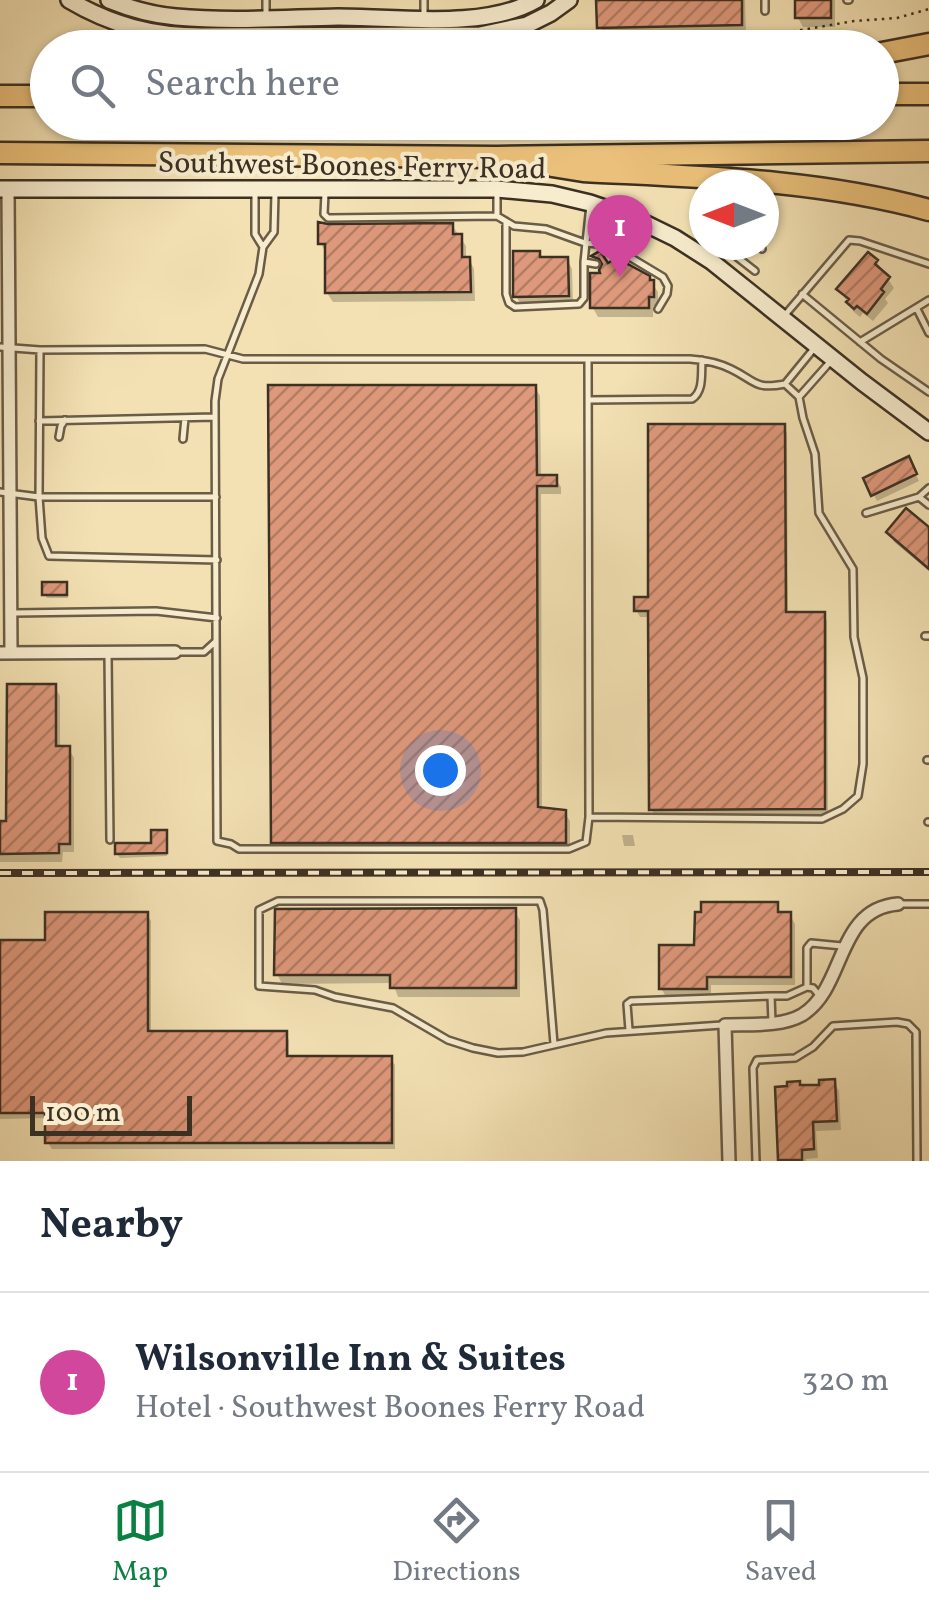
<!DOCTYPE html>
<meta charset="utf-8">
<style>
body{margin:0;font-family:Vollkorn,serif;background:#f6f6f7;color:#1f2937}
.compass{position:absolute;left:689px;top:170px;width:90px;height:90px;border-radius:50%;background:#fff;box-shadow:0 2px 8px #0004;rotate:270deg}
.scale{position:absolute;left:30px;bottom:25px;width:162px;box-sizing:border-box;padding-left:10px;border:5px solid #3c3023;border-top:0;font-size:28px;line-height:35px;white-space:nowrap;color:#3c3023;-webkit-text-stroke:8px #f7ecce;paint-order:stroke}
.you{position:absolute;left:440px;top:770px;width:35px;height:35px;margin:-25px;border:8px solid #fff;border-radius:50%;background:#1a73e8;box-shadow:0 0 0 15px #1a73e833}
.badge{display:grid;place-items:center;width:65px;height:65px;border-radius:50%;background:#0b8043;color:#fff;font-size:32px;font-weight:700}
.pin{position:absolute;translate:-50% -82px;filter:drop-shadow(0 2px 5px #0008)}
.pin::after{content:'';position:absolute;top:52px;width:35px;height:30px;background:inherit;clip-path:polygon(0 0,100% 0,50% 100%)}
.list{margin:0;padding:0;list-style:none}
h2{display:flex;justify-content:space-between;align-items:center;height:130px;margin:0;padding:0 40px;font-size:42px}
h2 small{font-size:32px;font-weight:400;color:#747a83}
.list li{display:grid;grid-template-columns:65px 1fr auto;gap:30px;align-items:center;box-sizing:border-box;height:180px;padding:0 40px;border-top:2px solid #e0e1e3}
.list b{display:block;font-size:38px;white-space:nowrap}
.list p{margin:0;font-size:32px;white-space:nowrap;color:#747a83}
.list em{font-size:32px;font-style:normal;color:#747a83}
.icon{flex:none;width:55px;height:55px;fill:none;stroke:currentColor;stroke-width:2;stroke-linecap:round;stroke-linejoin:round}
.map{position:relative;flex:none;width:929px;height:1161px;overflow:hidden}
.search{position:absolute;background:#fff;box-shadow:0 2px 8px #0004;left:30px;right:30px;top:30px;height:110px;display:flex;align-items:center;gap:25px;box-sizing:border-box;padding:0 35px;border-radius:55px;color:#747a83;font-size:38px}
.sheet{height:310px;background:#fff}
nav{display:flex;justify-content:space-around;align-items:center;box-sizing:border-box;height:140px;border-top:2px solid #e0e1e3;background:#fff;font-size:28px;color:#747a83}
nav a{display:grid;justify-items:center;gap:5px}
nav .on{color:#0b8043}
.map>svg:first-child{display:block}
</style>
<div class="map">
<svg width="929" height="1161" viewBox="0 0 929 1161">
<defs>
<pattern id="building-hatch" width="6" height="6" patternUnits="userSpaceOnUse" patternTransform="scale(2.5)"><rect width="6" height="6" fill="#de987b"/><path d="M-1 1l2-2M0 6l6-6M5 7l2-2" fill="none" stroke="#b57c64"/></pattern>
</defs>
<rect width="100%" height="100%" fill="#f3e1b3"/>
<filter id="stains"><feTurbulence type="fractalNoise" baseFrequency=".002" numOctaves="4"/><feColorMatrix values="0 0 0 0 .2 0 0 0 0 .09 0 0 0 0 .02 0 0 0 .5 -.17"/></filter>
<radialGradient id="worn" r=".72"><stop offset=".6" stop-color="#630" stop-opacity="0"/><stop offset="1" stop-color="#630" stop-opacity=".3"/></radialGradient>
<path fill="#0003" d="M604,0H745L746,34L605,36L600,27Z
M798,0H835V27H803L798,18Z
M452,225L466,246V259H469L474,269L475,301L333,302L327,293L326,253L321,244Z
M539,253L542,259H567L572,269L573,305H521L516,296Z
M599,254L607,266L652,283L658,292V306H653V317H598L593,308L605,276L604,266L599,265L594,257Z
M876,261L894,288L885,299L888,303L873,321L863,313L860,317L854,312L839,289Z
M535,387L540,396L541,478H555L561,487V494H541L542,810L564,812L570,821V851H279L273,842Z
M784,427L787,433L788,615L823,614L827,621L828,815H655L651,809V617H640L636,610L651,600Z
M908,459L919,481L877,501L866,479Z
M929,531V571L894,542L889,532Z
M66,585L68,598H47L44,594Z
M55,687L60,696V749H69L74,758V852H63L62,862H0V824H9Z
M165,833L167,837V856L120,858L117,854L154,846Z
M622,835H633L635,846H624Z
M776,905L782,915H790L795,924V985H711V997H666L661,988L697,948L703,915Z
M514,911L520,920V997H398L393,983L282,984L277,974Z
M147,915L151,921V1034H285L289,1040V1059H391L395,1065V1149H52L48,1143V1118L0,1119V943L48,942Z
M834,1082L839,1091L841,1130L816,1131L818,1158L806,1159V1161H781L821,1087Z"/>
<path fill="url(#building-hatch)" stroke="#3c3023" stroke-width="2.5" d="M596,0H742V25L597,28Z
M795,0H831V18H795Z
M318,222L328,224L453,223V234H462V257H470L471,292L325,293V244H318Z
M513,251H540V257H568L569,296L513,297Z
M600,251L608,263L613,260L622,261L650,276V280H654V297H649V308H590V273H600L599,270L602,264L599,259L591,256Z
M868,252L878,260L875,264L890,277L881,289L884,292L867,314L857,306L854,309L846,302L849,299L836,289Z
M268,385H536L537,475H557V486H537L538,807L566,810V843H271Z
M648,424H785L786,612H825V809L649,810L648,611H634V597H648Z
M909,456L917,474L871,496L863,478Z
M906,508L929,527V569L886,532Z
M42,582H67V595H42Z
M7,684H56V746H70V844H59V853L0,854V821H6Z
M151,830H167V853L115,854V843H151Z
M701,902H778V912H791V977H707V989H659V945H694L695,912H701Z
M516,908V988H390V975H274L275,909Z
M45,912H148V1031H287V1056H392V1143H45V1113H0V940H45Z
M835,1079L837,1121L813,1122L814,1149L802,1150V1160H778L775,1087L787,1086V1082L800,1081V1085H819V1080Z"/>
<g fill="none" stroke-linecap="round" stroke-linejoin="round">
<g stroke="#6a5c47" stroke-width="10">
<path id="lane" d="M765,0V11
M847,0H849
M266,17V0
M424,17V0
M497,192V216L514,226L546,229L585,243L599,244L633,259L663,277L668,286L667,294L658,309
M255,193V234L263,247
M275,193L274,232L263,247L259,274L218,379L215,401L217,841L231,844L239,849H569L586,842L589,817L588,359
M325,193L324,214L328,218L497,216
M506,222V294L509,303L515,307L579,304L584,298V262L590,205
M735,245L737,257L755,271
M759,245L762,249
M584,262L596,264
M802,294L881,359L929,392
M917,309L929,333
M785,315L849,240L860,241L929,264
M860,342L929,300
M0,347L40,350L205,349L243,359H690C704,360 717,362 731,369C756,381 754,390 785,384L816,346
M40,350L39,497L42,538L49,556L217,560
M799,397L830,362
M588,400L692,399C704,391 701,374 702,360
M39,421L215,417
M59,437L61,426L65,420
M183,439L185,418
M0,492L39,497H216
M919,497L929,505
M866,513L919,497L929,488
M14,613L156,611L217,618
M925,636H929
M178,652H204L215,642
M108,655L110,840
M927,760H929
M590,817L822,819L843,809L858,796L863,764V678L854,637L853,569L819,513L815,454L803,418L799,397L785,384
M928,822H929
M901,904H929
M807,987V948L811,943L842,946
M771,996H787L807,987L813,988L818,994
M629,1030L627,1004L631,1001L771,996L772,1022
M554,1044L543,910L540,901H278L259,910V986L315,990L335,997L393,1008L448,1040L473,1048L498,1053L523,1052L606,1033L722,1025
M756,1161L753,1068L757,1060L795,1058L813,1047L833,1026L897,1022L908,1024L916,1032L917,1161"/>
</g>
<g stroke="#6a5c47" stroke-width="16">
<path id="street" d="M8,190L11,652
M0,653L175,652
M729,1161L725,1025C749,1024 781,1027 802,1015C847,987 835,909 898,904"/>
</g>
<g stroke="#3c3023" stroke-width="20">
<path id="secondary" d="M69,0C111,25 153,36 202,36L480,35L527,25L551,13L569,0
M109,0C131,9 153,15 176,17C230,22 285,18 338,17C397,17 484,30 536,0
M0,189H497L552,194L590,203L634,218L675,238L711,261L862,382L929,432"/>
</g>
<g stroke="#3c3023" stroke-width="25">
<path id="highway" d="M882,53L929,44
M882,94H929
M0,96H48
M0,153L496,157L929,151
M552,166L583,171C699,177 816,179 929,210"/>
</g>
<path stroke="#3c3023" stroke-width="2.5" stroke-dasharray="2.5 5" stroke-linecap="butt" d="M539,48H579
M637,48L681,37L766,36L854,21L897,18L929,9"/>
<use href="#lane" stroke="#f7ecce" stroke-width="5"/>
<use href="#street" stroke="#f7ecce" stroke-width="11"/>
<use href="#secondary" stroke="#f7ecce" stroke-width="15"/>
<use href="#highway" stroke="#eac07a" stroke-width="20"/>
<g stroke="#3c3023" stroke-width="8">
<path id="rail" d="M0,873L929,872"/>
</g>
<use href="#rail" stroke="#f7ecce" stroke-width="4" stroke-dasharray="11" stroke-linecap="butt"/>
</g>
<g text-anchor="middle" stroke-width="8" stroke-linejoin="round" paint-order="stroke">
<g font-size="30" fill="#3c3023" stroke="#f7ecce">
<text transform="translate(352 165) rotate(1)" y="10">Southwest Boones Ferry Road</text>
</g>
</g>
<rect width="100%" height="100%" filter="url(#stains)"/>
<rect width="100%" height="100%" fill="url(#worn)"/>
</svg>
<svg class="compass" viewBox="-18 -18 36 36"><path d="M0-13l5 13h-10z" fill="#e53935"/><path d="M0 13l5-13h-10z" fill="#747a83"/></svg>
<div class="scale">100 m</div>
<div class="you"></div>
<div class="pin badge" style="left:620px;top:277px;background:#d1479c">1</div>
<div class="search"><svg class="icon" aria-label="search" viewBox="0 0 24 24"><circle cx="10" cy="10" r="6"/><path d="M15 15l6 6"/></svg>Search here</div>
</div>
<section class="sheet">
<h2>Nearby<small></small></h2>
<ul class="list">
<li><span class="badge" style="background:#d1479c">1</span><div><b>Wilsonville Inn &amp; Suites</b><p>Hotel · Southwest Boones Ferry Road</p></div><em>320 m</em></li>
</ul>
</section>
<nav>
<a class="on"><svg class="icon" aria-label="map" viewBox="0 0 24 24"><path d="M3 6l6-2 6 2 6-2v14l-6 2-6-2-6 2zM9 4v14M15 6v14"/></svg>Map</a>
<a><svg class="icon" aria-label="directions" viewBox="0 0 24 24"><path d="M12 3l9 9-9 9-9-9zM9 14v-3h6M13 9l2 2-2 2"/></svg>Directions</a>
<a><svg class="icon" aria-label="saved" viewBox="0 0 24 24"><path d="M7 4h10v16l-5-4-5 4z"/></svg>Saved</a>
</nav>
